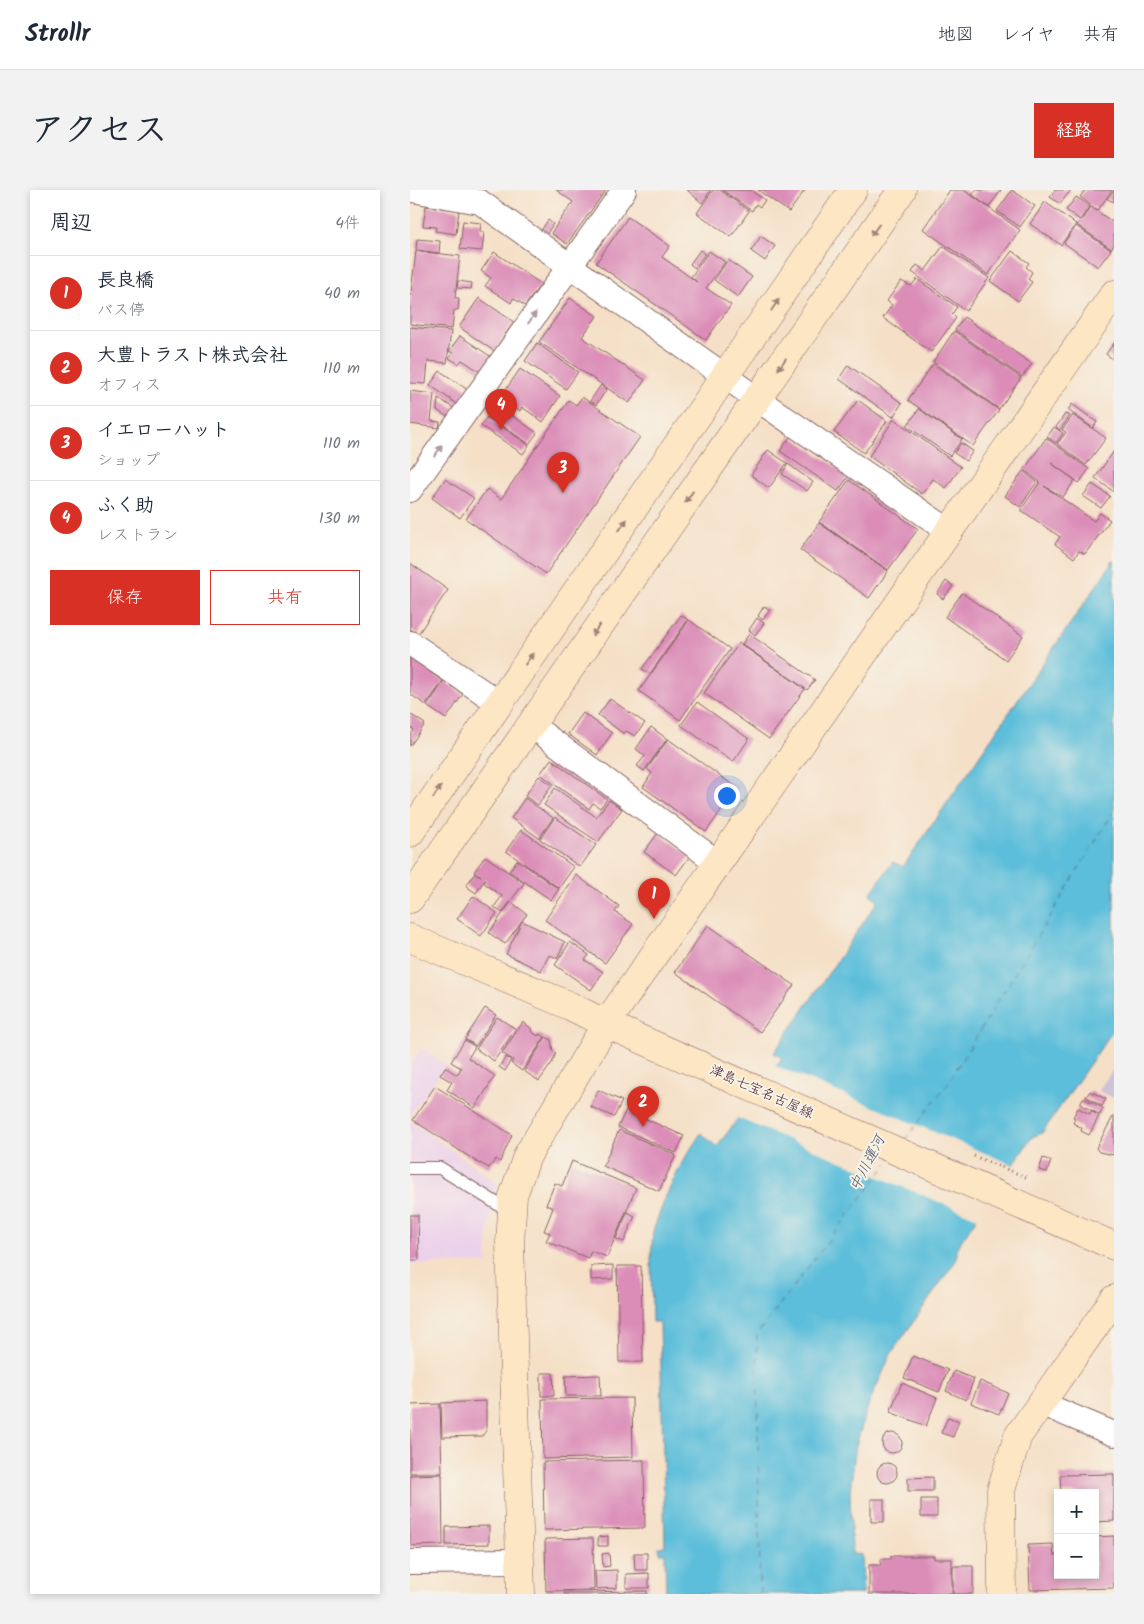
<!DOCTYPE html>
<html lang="ja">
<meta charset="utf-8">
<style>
body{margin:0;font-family:Kalam,"Klee One",sans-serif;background:#f2f2f3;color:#1f2937}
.controls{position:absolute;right:15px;bottom:15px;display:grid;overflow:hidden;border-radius:0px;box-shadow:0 2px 8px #0003}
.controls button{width:45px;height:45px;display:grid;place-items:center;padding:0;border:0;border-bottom:1px solid #e0e1e3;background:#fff;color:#1f2937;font:25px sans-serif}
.you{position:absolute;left:316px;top:605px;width:18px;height:18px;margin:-12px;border:4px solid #fff;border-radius:50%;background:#1a73e8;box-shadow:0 0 0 8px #1a73e833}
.badge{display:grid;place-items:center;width:32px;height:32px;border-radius:50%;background:#d93025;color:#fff;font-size:16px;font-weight:700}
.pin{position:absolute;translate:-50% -41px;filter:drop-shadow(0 1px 2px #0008)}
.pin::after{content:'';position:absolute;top:26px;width:18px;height:15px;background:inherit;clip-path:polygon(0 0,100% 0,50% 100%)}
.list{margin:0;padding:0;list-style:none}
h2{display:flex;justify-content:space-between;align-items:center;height:65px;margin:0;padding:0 20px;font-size:21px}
h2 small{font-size:16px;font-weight:400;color:#747a83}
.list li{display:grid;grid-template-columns:32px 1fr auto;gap:15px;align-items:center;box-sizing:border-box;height:75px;padding:0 20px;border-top:1px solid #e0e1e3}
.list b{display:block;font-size:19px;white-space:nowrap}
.list p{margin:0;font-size:16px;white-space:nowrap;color:#747a83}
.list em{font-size:16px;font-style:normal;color:#747a83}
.actions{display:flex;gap:10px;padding:15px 20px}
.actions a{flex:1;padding:11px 0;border:1px solid #d93025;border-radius:0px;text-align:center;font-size:18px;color:#d93025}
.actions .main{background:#d93025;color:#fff}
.map{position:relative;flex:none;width:704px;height:1404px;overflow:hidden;border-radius:0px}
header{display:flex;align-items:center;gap:30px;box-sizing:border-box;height:70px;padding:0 25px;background:#fff;border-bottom:1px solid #e0e1e3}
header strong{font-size:24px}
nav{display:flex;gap:28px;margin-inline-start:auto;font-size:18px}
.intro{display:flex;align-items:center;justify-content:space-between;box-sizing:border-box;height:120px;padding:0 30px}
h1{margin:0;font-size:35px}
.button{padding:12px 22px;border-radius:0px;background:#d93025;color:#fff;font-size:18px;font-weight:700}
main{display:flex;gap:30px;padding:0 30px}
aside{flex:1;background:#fff;border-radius:0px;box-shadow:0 2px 8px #0003}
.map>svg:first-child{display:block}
</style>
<header>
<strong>Strollr</strong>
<nav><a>地図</a><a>レイヤ</a><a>共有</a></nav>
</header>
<div class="intro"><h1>アクセス</h1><a class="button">経路</a></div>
<main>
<aside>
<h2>周辺<small>4件</small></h2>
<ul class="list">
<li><span class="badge">1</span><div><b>長良橋</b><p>バス停</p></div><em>40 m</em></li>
<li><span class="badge">2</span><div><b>大豊トラスト株式会社</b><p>オフィス</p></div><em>110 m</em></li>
<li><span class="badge">3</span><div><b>イエローハット</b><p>ショップ</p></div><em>110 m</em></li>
<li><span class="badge">4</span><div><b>ふく助</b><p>レストラン</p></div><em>130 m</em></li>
</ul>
<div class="actions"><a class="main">保存</a><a>共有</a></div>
</aside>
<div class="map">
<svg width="704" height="1404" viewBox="0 0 704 1404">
<rect width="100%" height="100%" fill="#f7f3e8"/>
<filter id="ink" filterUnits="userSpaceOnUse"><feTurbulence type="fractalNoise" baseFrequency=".02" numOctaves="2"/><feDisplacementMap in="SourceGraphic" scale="10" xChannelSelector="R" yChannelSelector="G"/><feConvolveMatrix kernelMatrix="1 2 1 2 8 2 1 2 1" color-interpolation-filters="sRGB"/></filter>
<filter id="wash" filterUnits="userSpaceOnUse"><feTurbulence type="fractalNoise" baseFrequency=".0096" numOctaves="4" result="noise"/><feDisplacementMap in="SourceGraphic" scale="20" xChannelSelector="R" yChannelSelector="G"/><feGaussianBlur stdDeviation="1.12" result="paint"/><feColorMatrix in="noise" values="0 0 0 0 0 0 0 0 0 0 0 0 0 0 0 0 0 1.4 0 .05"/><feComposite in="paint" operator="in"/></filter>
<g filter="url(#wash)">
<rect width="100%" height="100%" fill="#f5e0c7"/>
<path fill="#ecd1ea" d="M12,858L36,875L0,925V875Z
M0,931L86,992L78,1044L77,1073L0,1074Z"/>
<path fill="#cbbfd5" d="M704,878V908L688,901Z"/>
<path fill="#5cbeda" stroke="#536e82" d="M704,370V839L632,943L622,947L547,1057V1069L481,1164L459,1213L446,1255L440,1301L442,1364H452L453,1404H256L255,1363H250L249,1357L255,1356L250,1132H242L241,1070L243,1041L256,1006L273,971L291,943L307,957L372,868L364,863L468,711L460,704L483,672L493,677Z"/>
<path fill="#f5e0c7" d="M363,875L606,976L570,1029L325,927Z"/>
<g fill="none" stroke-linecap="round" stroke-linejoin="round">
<path stroke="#505768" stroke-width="1" stroke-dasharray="6 5" stroke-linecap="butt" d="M495,950L538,893L704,621
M350,1404L347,1144L478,973"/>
</g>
<g id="blocks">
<path fill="#db8db8" d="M146,0H196L157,54L141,43L163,12Z
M277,0H301L292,13Z
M303,0H310L339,21L321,47L287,23Z
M312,0H340L355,10L350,17L346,14L342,21Z
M348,0H395L379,22Z
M540,0H554L610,40L578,85L513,39Z
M566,0H591L579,17L562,5Z
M602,0L625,16L610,37L587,21Z
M645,0H661L650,14L640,7Z
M675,0H702L688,20L670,7Z
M704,0V12L697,9Z
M666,7L680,16L670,30L656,20Z
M635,12L666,34L651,55L620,34Z
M16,16L49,20L46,44L25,41L26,37L13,36Z
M681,17L704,33V55L701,59L667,35Z
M218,27L260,56L252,67L287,92L281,87L299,61L315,72L296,98L321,115L296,150L186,73Z
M138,30L143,34L136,45L130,42Z
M53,31L71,33L70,42H74L72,61L50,59Z
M666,36L701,60L688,77L654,53Z
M351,46L365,56L355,71L341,61Z
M7,49L30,51L29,63L6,60Z
M533,56L579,88L556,121L502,82L507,75L515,81Z
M290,60L295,64L285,78L280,74Z
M6,61L50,66L45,108H49L48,120H44L42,139L0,134V111Z
M602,61L619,73L616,77L622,82L618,89L622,92L608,111L580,91Z
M84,62L131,94L115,116L103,108L101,113L75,96L81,88L71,81Z
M318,70L342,87L328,107L304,90Z
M507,89L547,117L542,124L546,128L521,162L473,128L482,115L477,111L491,91L501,96Z
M48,91L62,93L61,99L47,98Z
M69,108L104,132L84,161L49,137Z
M160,108L187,126L172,147L235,190L219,213L129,152Z
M554,127L622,174L612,187L545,140Z
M0,137L41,141L37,173L18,171L16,194L0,193Z
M544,141L611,188L589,219L523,172Z
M50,146L83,168L72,183L52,170L49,174L39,168L43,163L39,161Z
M127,153L168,182L156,199L115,171Z
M704,153V170L696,164Z
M523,174L589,220L563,256L498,210Z
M438,175L492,213L483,227L429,189Z
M110,179L150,206L133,232L112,217L110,221L90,208Z
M30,181L58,200L48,215L20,195Z
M191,195L197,199L186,215L180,211Z
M0,201L24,204L21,231L30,232L29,238L0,234Z
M172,207L230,247L136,384L56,329L77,299L91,309L159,210L166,215Z
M28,208L45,219L39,228L27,220Z
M448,210L477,231L454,263L424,242Z
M86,214L127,243L119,254L78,226Z
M662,214L687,232L683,238L658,220Z
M509,219L552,249L540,266L497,236Z
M655,224L660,226L650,240L646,237Z
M663,225L696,248L676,275L647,254L656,242L652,240Z
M77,227L119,255L113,264L71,236Z
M484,229L551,277L536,298L523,289L512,304L459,266Z
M644,237L653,243L646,253L637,247Z
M381,246L439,286L428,301L370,261Z
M636,248L679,279L669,293L641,273L665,290L653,307L634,296L684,331L690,323L700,330L675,364L669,361L664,368L645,354L650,347L611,320L630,292L614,280Z
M551,253L563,261L556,271L544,263Z
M358,260L377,273L359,298L341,285Z
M704,261V302L685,288Z
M378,274L403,292L397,301L372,284Z
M613,281L627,292L610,317L595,306Z
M35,289L64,308L50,328L22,308Z
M439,290L508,339L478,380L409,332Z
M682,294L700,306L691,318L673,306Z
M409,333L478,381L459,408L390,360Z
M0,373L38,400L8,444L0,439Z
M536,391L543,396L533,409L527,404Z
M552,403L613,446L596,470L535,427Z
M354,416L360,420L353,430L348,426Z
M271,425L278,430L240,484L232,479Z
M347,428L354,433L345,445L339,440Z
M279,430L320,459L270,530L229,501Z
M339,444L405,490L397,500L332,454Z
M329,453L395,499L359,549L294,503Z
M0,468L33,491L16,515L0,504Z
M34,491L53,504L36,529L17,516Z
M200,509L235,533L225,546L216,541L214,544L188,525Z
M287,512L339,549L323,572L271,535Z
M173,523L202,543L187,565L158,544Z
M0,524L15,534L0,556V545L4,540L0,537Z
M241,537L257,549L234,581L227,576L235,566L226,559Z
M258,549L327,598L296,642L233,597L242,583L237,579Z
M141,569L197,609L190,618L183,613L179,619L130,584Z
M129,586L142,595L128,615L115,606Z
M145,598L186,627L199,610L212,619L188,652L134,615Z
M115,608L143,628L129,648L101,628Z
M145,627L186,655L170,677L130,649Z
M111,640L164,677L149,698L96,661Z
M248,643L280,666L266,685L234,662Z
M75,666L114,693L92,723L84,717L92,706L74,693L76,690L75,689L66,703L56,696L65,683L71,686L64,682Z
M107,670L149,699L141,710L99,681Z
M166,685L209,716L205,722L223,734L195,773L135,730Z
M63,706L87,723L71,746L47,729Z
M101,712L117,724L95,754L79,743Z
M112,731L155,752L147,768L139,765L131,781L96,764Z
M298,735L384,795L350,842L265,782Z
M160,752L179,765L175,770L193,782L181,800L145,775Z
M75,818L86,825L66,856L55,849Z
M87,827L106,839L84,871L66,859Z
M113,832L122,839L121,841L128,846L129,844L135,847L112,881L101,873L103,870L92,863Z
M136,847L141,850L143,862L146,863L142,873L129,891L114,881Z
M55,850L65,857L58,868L85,886L65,918L37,900L42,892L30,885L35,877L47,885L51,878L41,872Z
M96,867L101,870L95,881L89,877Z
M25,896L102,945L90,972L86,969L79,978L70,973V974L3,930Z
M188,900L212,911L204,927L181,917Z
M680,901L696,909L692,916L676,907Z
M673,908L693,918L690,925L670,914Z
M668,918L680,924L681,921L689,926L679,945L671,941L672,938L663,933L665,928L663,927Z
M216,920L274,946L266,963L208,937Z
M704,925V965L689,962L686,958Z
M209,940L266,965L249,1001L193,976Z
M633,968L641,971L637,982L629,980Z
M162,971L226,998L197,1067L181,1061L178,1068L136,1051L140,1043L134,1041L143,1018L136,1015L145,993L152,996Z
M217,1022L225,1026L214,1052L206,1049Z
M0,1025H8L9,1070H0Z
M203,1075V1089L181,1090V1076Z
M207,1076H231L233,1172H209Z
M503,1166L538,1180L529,1202L494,1188Z
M544,1181L564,1189L556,1210L536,1201Z
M131,1183H143L144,1206H131Z
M190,1185L191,1206H156L155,1186Z
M570,1191L598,1203L589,1224L561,1213Z
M492,1193L527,1208L516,1236L480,1222Z
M222,1208L223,1267L133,1269L132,1209Z
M76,1211V1241L72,1246L32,1247L31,1213Z
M30,1214L32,1283H0V1215Z
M538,1227L549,1231L543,1247L531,1243Z
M472 1253a10 10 0 1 1 20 0a10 10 0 1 1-20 0Z
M234,1270L235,1338L134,1340L133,1272Z
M467 1283a10 10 0 1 1 20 0a10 10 0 1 1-20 0Z
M32,1284L33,1355L0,1356V1285Z
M704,1284V1331L685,1332V1303H651L650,1285Z
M523,1287V1301H498V1288Z
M461,1309H474V1332H461Z
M511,1309H527V1327H511Z
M79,1336V1354L36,1355V1337Z
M198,1346V1356H188V1347Z
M704,1346V1398L620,1400L618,1355L643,1354L644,1365H648V1385H685V1347Z
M183,1348L184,1400L136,1401L135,1349Z
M199,1363L200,1376L193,1377L192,1364Z
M224,1363H237V1380H225Z
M481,1366H524V1369H542V1404H459V1375H471V1369H481Z
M543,1376H563V1404H543Z
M207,1380V1398L186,1399L185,1381Z
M239,1383V1398H216V1384Z
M237,1401V1404H154V1402Z"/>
</g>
</g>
<g filter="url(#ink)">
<use href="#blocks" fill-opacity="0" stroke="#866362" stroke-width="1"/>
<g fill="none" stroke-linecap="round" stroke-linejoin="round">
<g stroke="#866362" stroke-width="14">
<path id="lane" d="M0,978H30L102,1023"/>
</g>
<g stroke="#866362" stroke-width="26">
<path id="street" d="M2,0L70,12L347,209L539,341
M0,300L214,0
M0,453L89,513
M121,535L308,673
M630,1213L704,1244
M0,1372L110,1371"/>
</g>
<g stroke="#866362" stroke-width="29">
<path id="secondary" d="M0,643C146,428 297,215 443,0
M0,709L492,0
M0,748L160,816L196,834L704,1056
M111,1404L100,1053L103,1006L117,966L196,834L704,104
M592,1404L591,1300L608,1246L704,1109"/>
</g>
<path stroke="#866362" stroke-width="3" stroke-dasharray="1 4" stroke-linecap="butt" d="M564,966L618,988"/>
<use href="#lane" stroke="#fff" stroke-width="12"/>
<use href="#street" stroke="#fff" stroke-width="24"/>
<use href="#secondary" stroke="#fce6c4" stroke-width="28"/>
</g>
<defs><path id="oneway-solid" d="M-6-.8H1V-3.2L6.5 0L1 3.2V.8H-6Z" transform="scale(1.25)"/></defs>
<g fill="#a38278">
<use href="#oneway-solid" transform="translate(465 40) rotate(125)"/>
<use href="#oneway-solid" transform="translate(365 115) rotate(-56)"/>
<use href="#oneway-solid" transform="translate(372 174) rotate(125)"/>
<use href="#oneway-solid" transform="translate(279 307) rotate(125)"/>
<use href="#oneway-solid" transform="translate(213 335) rotate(-55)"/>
<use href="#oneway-solid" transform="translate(186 440) rotate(125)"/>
<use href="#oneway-solid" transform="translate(119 469) rotate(-55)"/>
<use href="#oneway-solid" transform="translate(27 602) rotate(-56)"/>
</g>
<g fill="#ae9aa0">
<use href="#oneway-solid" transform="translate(122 128) rotate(-55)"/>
<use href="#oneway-solid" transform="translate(28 261) rotate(-55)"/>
</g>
</g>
<g text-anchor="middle" stroke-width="4" stroke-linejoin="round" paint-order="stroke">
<g font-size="14" fill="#4a1f2b" stroke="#f7f3e8">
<text transform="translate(352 901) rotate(24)" y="5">津島七宝名古屋線</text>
</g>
<g font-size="15" font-style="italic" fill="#505768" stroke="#f7f3e8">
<text transform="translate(457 973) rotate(-63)" y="5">中川運河</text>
</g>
</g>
</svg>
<div class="controls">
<button>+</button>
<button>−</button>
</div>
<div class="you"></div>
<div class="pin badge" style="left:244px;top:729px">1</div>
<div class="pin badge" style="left:233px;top:937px">2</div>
<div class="pin badge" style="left:153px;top:303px">3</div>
<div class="pin badge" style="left:91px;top:240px">4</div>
</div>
</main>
